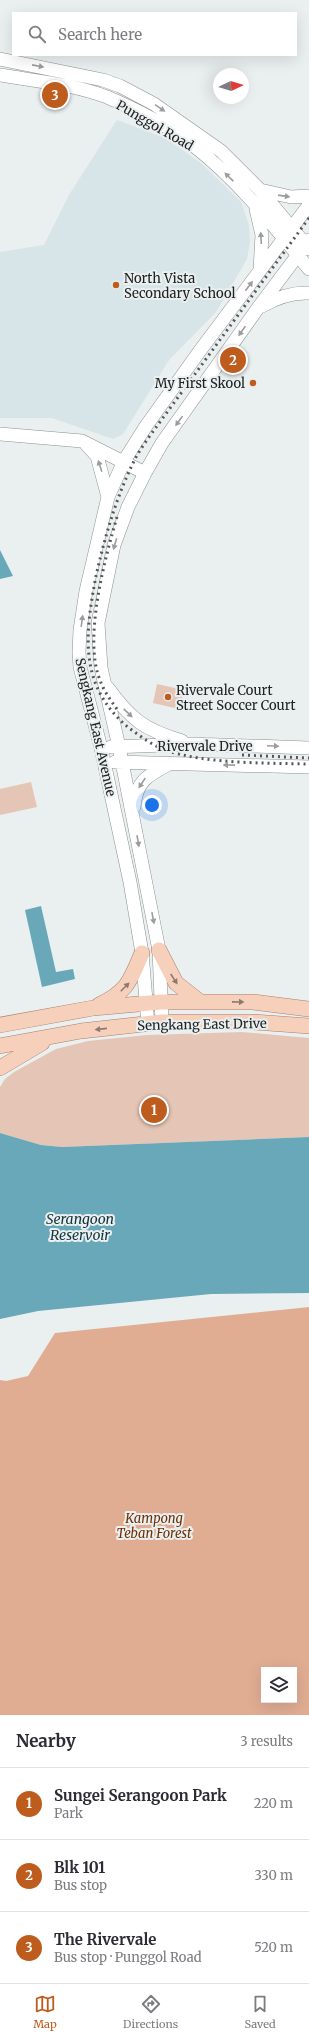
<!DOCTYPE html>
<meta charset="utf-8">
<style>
body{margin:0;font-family:Merriweather,serif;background:#f7f7f7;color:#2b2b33}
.controls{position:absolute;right:12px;bottom:12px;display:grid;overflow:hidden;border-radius:0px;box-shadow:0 4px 16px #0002}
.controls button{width:36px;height:36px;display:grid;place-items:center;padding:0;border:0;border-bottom:1px solid #e1e1e2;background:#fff;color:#2b2b33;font:20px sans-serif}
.compass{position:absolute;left:213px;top:68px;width:36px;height:36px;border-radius:50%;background:#fff;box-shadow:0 4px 16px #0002;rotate:86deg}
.you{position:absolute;left:152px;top:805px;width:14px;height:14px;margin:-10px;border:3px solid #fff;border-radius:50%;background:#1a73e8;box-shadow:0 0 0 6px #1a73e833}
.badge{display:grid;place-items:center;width:26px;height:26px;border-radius:50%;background:#bd5c1d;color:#fff;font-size:13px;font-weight:700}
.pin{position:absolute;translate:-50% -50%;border:2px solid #fff;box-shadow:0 1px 4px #0006}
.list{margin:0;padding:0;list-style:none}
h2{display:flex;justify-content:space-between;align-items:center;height:52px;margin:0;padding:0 16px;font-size:17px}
h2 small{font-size:13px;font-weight:400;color:#7c7c81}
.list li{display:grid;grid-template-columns:26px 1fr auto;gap:12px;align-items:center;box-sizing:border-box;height:72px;padding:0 16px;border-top:1px solid #e1e1e2}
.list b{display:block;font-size:15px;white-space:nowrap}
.list p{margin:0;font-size:13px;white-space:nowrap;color:#7c7c81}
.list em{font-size:13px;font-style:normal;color:#7c7c81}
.icon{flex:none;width:22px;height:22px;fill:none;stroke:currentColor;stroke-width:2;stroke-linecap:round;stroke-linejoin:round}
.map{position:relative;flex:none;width:309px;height:1715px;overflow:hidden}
.search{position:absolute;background:#fff;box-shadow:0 4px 16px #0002;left:12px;right:12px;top:12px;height:44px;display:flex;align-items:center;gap:10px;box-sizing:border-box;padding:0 14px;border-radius:0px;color:#7c7c81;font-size:15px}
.sheet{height:268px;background:#fff}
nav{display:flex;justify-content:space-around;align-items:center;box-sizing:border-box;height:56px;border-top:1px solid #e1e1e2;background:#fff;font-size:11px;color:#7c7c81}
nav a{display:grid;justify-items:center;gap:2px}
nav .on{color:#bd5c1d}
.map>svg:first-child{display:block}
</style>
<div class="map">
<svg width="309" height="1715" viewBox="0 0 309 1715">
<rect width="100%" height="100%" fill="#eaeff0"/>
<path fill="#d7e4e8" d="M117,120L165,138L201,163L241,202L249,225L250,242L247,259L216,312L169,360L123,434L113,439L52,418H0V252L44,245L69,195Z"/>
<path fill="#e5c5b5" d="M157,684L184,690L179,709L153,703Z
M31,782L37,807L0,815V789Z
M242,1032L309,1038V1137L62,1147L41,1145L0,1133V1087L5,1079L14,1072L56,1049L88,1041L147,1035Z"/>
<path fill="#e0ad93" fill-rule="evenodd" d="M309,1307V1715H0V1380L6,1381L28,1376L55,1333ZM264,1670H294V1700H264Z"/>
<path fill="#68a8b8" d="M0,550L13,576L0,579Z
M41,906L56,972L73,969L75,979L42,987L25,910Z
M0,1133L41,1145L62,1147L309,1137V1293L211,1294L38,1311L0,1319Z"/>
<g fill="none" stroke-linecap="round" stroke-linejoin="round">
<g stroke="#8d9193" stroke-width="14">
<path id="secondary" d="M0,59L103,80L120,86L154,104L221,151L260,190L309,249
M0,75C35,81 73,84 107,97C135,109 170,127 194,146C238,180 274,226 309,269
M260,190L291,197L309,196
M256,209L262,235L260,270
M262,306C276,298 292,292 309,293
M0,434L82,441L145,473
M86,444L97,456L108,497
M108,688C131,720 145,730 182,741
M111,747L192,744L309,748
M115,762L309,767
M134,807C136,781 148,775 169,764
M162,1022L159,950L119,747L101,668L98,623L114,545L128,507L145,473L162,443L258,308L309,240
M148,1024L142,953L130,882L101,748L80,667L79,652L80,630L86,591L108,497L124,461L146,426L199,352L309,205"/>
</g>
<g stroke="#a87f6a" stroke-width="16">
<path id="primary" d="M159,950L176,983L199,1001
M99,1005C128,991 130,981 142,953
M0,1025L93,1008L161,1002H253L309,1009
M0,1046L81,1031L162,1022H253L309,1026
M0,1068L42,1043"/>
</g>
<use href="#secondary" stroke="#fff" stroke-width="13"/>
<use href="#primary" stroke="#f7d0bc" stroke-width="15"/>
<path stroke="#545758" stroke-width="3" stroke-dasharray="2 4" stroke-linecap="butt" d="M309,218L157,426C149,437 140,449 134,461C116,498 105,536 96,576C85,634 78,686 129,728C140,736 152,745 165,750C206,764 266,763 309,764
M117,517C105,558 83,639 100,680C104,692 112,702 119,712
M242,755L309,758"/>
</g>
<defs><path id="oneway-solid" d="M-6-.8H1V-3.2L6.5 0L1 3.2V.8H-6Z"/></defs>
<g fill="#9b9c9c">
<use href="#oneway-solid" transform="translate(38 66) rotate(11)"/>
<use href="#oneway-solid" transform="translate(160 108) rotate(34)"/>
<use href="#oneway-solid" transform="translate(229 177) rotate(-136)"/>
<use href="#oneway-solid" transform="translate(284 196) rotate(8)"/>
<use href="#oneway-solid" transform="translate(261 238) rotate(-93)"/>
<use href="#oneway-solid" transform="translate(249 286) rotate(-53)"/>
<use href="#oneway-solid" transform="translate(242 331) rotate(125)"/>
<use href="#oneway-solid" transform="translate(179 421) rotate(126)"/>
<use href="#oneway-solid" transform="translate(100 466) rotate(-108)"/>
<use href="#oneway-solid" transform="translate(115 544) rotate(106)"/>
<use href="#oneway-solid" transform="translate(82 621) rotate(-82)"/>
<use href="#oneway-solid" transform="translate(128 713) rotate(44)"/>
<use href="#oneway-solid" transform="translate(273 746) rotate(2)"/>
<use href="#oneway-solid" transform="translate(229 765) rotate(-179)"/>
<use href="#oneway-solid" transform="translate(142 783) rotate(123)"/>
<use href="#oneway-solid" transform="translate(138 841) rotate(80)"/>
<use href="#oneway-solid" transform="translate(153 918) rotate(79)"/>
</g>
<g fill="#8c7970">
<use href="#oneway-solid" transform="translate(174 979) rotate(57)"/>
<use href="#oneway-solid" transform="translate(125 987) rotate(-45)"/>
<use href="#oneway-solid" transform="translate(238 1002) rotate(1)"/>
<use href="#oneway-solid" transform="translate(101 1029) rotate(174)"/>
</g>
<g fill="#bd5c1d" stroke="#eaeff0" stroke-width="1.5">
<circle cx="116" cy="285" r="4"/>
<circle cx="253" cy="383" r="4"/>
<circle cx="168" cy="697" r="4"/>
</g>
<g text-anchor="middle" stroke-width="4" stroke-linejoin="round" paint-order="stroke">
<g font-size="13" fill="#202223" stroke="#eaeff0">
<text transform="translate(155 125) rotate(30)" y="5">Punggol Road</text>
<text transform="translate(96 727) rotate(77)" y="5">Sengkang East Avenue</text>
<text x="205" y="751">Rivervale Drive</text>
<text transform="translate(202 1024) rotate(-1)" y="5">Sengkang East Drive</text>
</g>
<g font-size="13" fill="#202223" stroke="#eaeff0" text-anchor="start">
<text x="124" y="283">North Vista<tspan x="124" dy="15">Secondary School</tspan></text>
<text x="245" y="388" text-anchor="end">My First Skool</text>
<text x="176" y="695">Rivervale Court<tspan x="176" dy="15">Street Soccer Court</tspan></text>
</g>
<g font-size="13" font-style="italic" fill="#6d3006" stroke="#eaeff0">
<text x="154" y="1523">Kampong<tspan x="154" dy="15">Teban Forest</tspan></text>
</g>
<g font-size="14" font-style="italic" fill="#13333b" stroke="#eaeff0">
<text x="80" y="1224">Serangoon<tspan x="80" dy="16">Reservoir</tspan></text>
</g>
</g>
</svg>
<div class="controls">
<button><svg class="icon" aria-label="layers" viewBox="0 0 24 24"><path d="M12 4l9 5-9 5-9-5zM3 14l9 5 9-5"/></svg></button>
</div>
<svg class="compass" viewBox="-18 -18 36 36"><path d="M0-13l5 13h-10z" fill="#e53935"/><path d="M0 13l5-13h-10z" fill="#7c7c81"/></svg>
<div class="you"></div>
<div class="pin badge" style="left:154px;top:1110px">1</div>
<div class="pin badge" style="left:233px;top:360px">2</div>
<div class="pin badge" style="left:55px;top:95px">3</div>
<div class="search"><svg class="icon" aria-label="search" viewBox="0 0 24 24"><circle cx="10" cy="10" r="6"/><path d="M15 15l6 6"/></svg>Search here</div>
</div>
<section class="sheet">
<h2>Nearby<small>3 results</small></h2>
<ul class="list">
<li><span class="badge">1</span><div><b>Sungei Serangoon Park</b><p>Park</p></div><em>220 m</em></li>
<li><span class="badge">2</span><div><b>Blk 101</b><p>Bus stop</p></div><em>330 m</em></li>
<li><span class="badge">3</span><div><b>The Rivervale</b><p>Bus stop · Punggol Road</p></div><em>520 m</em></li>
</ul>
</section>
<nav>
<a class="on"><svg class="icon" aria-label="map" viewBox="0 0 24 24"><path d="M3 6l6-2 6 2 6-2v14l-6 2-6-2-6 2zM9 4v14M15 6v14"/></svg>Map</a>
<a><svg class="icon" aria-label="directions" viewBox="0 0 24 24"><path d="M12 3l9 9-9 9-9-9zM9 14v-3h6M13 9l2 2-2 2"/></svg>Directions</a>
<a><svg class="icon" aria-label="saved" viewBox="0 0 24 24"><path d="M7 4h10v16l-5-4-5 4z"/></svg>Saved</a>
</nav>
